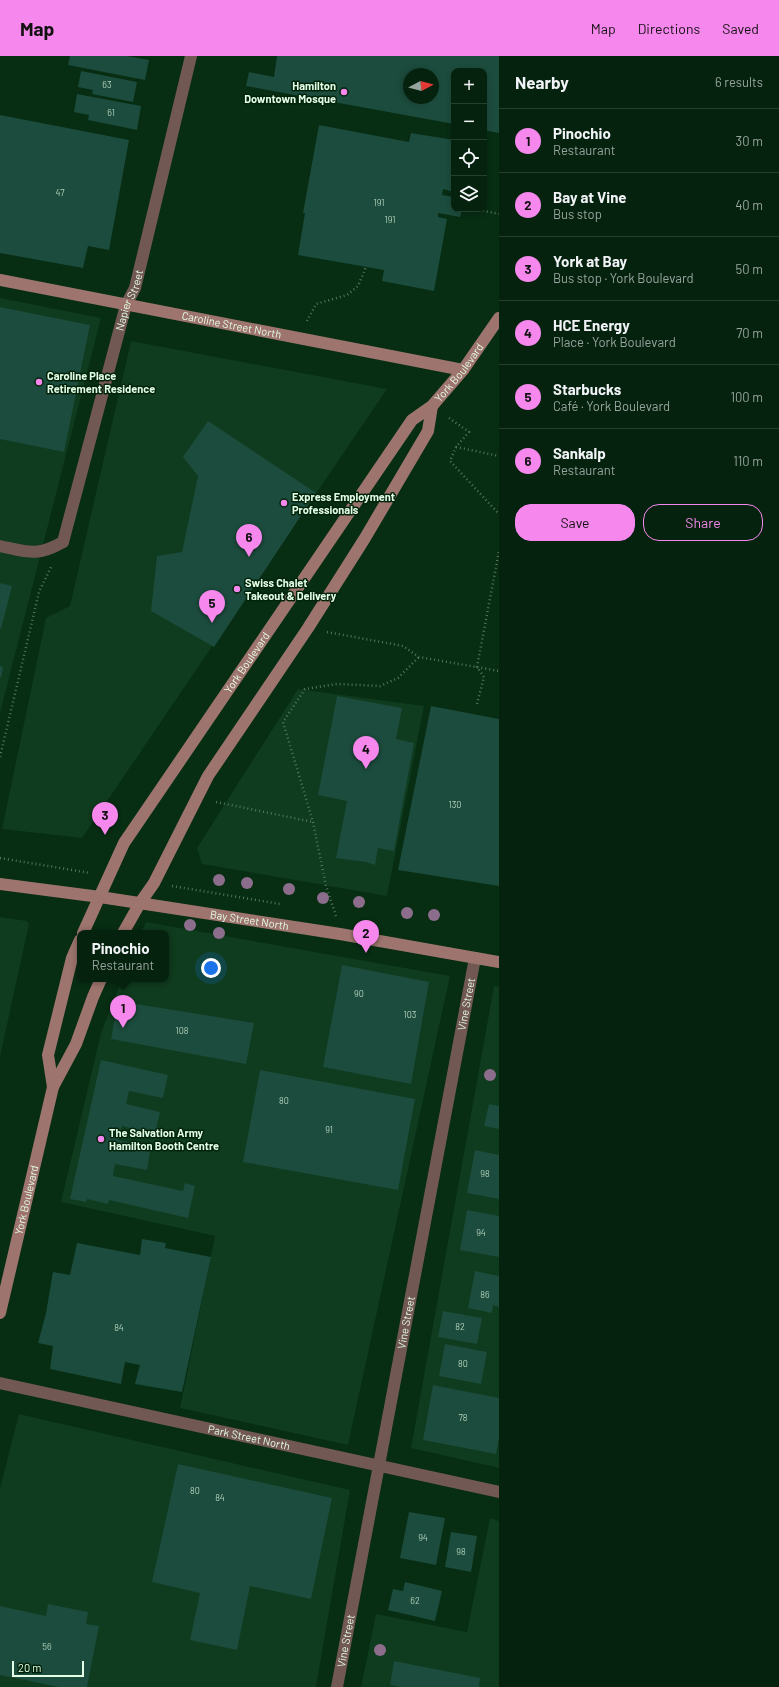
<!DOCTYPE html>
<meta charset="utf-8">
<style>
body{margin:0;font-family:Barlow,sans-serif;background:#132f1c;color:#f1f3f6}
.controls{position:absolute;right:12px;top:12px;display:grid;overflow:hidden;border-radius:8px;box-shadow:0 2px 6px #0003}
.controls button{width:36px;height:36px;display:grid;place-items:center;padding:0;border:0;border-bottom:1px solid #263f2e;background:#05220e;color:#f1f3f6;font:20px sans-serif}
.compass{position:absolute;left:403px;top:12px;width:36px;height:36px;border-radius:50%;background:#05220e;box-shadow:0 2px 6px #0003;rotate:83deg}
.scale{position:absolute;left:12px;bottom:10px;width:72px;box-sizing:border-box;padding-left:4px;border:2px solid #e3fde7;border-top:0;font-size:11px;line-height:14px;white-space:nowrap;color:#e3fde7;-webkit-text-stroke:3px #00230a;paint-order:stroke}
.you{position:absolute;left:211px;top:912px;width:14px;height:14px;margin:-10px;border:3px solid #fff;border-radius:50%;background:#1a73e8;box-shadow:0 0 0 6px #1a73e833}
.badge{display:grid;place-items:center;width:26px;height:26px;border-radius:50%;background:#f688ed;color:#111;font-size:13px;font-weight:700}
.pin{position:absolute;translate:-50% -33px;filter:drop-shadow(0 1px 2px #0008)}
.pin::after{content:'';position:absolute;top:21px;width:14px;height:12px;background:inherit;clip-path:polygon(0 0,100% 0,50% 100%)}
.popup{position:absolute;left:77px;top:874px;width:92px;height:52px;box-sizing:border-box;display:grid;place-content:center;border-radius:8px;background:#05220e;filter:drop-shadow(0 1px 3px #0005);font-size:13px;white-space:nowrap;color:#97a49e}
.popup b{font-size:15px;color:#f1f3f6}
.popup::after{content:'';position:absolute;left:50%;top:100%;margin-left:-8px;border:8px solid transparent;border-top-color:#05220e}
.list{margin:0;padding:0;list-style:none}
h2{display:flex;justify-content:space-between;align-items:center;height:52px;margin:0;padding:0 16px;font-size:17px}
h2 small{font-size:13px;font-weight:400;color:#97a49e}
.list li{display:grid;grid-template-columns:26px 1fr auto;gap:12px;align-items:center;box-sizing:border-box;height:64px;padding:0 16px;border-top:1px solid #263f2e}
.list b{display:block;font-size:15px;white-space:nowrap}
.list p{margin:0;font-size:13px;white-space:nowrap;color:#97a49e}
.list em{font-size:13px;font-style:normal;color:#97a49e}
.actions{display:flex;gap:8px;padding:12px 16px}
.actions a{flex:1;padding:9px 0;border:1px solid #f688ed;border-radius:16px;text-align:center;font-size:14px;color:#f688ed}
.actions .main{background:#f688ed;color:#111}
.icon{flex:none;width:22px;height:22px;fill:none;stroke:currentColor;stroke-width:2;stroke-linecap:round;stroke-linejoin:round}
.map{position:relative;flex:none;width:499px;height:1631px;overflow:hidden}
header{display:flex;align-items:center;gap:24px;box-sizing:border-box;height:56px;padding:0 20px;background:#f688ed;color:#111}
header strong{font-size:19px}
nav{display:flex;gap:22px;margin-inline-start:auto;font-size:14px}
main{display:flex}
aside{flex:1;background:#05220e}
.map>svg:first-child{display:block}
</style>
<header>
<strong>Map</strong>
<nav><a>Map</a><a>Directions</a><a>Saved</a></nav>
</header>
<main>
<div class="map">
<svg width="499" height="1631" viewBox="0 0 499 1631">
<rect width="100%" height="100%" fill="#072d13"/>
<path fill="#0f3b1e" d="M0,242L101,262L0,657Z
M131,285L387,333L82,782L2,773L46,562L70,550Z
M298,633L424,650L387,840L202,808L197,792Z
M0,861L27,865L29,868L0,1001Z
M146,866L450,920L348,1389L180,1352L215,1180L61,1146L101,977L122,923H166V877H141Z
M494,930L499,931V1412L411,1392Z
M19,1358L350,1434L316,1631H0V1432Z
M490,1462L499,1465V1631H361L376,1558L467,1576Z"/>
<path fill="#1c4c3d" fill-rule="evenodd" d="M70,0H127L149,4L145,24L68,9Z
M277,0H499V77L484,74V15H454V68L246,30L249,16L274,21ZM409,18H433V42H409Z
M81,15L137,26L133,46L92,38L93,34L78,31Z
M77,38L141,50L137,74L88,64L89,59L74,56Z
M0,59L129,84L109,194L88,190L83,212L0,197Z
M319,69L409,86L411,77L454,84V136L443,133L442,139L454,141V153H462L460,161L438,157V161L447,163L434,235L382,225L384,214L298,199L305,157H303Z
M0,251L90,269L64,396L0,383Z
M208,365L316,437L214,591L151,555L157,500L182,496L198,420L183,401Z
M0,527L12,530L1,573H0Z
M0,610L3,611L1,622L0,621Z
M337,640L402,652L396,683L414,687L394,795L378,792L375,809L366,806L336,802L347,745L318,739Z
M431,650L499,663V830L398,814Z
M342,909L429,926L411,1028L323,1011Z
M124,946L254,967L246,1008L111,983L117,950Z
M101,1004L168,1019L163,1042L129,1035L126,1048L160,1056L155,1078L122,1070L119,1082L118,1084L151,1090L147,1114L115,1108L113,1120L183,1135L185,1127L195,1130L188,1162L109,1144L108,1148L87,1143L86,1146L70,1143Z
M260,1014L415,1043L398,1134L243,1106Z
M489,1048L499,1050V1073L484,1070Z
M475,1094L499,1099V1143L467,1137Z
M467,1154L499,1160V1201L460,1194Z
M142,1183L166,1187L165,1192L211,1201L182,1336L135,1328L140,1309L125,1306L121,1328L50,1313L53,1290L38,1287L46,1257L53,1216L70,1219L77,1187L140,1199Z
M475,1215L499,1220V1251L493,1249L492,1257L468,1252Z
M443,1255L482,1262L477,1288L438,1281Z
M445,1288L487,1296L481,1328L439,1320Z
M433,1329L499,1342V1382L496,1398L423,1384Z
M178,1408L332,1442L311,1543L250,1530L237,1594L190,1584L200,1537L152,1526Z
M409,1456L445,1462L436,1509L400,1502Z
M451,1476L477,1480L471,1516L445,1511Z
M405,1526L442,1535L435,1565L388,1554L393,1533L403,1535Z
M48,1548L88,1556L86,1568L99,1570L87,1631H59L0,1619V1550L46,1560Z
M394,1605L480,1622L479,1631H400L390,1629Z"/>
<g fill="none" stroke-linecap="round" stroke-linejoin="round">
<path stroke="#53755c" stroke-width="2.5" stroke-dasharray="1 3" stroke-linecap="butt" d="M475,153L499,158
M307,265L316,248L347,239L358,230L366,211
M449,362L469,376L456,391L450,405L499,458
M456,391L499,400
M327,576L403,590L419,601L499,615
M477,648L484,621L477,611L499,495
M0,701L39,536L51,511
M216,746L313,766
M0,802L90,817
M172,830L280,848
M336,860L326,830L313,766L283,666L305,633L337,628L380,630L398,622L419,601"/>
<path stroke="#725853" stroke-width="12" d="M0,490C28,496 37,501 63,486"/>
<g stroke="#725853" stroke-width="12">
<path id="s1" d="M63,486L126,249L135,232L191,0"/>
<path id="s2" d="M0,1327L499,1436"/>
<path id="s3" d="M337,1631L475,902"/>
</g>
<g stroke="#9e756e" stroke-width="12">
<path id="s4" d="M0,224L463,314"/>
<path id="s5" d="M0,828L100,841L340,878L499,906"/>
<path id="s6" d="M83,877L124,787L412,364L432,350L463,314L499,262"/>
<path d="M123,877L140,847L154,827L208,720L308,572L365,482L428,375L432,350"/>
<path d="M53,1031L48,999L72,902L80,884"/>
<path id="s7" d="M0,1257L53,1031L76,988L93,941L101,923"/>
</g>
</g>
<g fill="#8c6e8c">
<circle cx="219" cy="824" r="6"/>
<circle cx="247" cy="827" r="6"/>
<circle cx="289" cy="833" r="6"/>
<circle cx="323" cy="842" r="6"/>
<circle cx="359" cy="846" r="6"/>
<circle cx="407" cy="857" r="6"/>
<circle cx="434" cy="859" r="6"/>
<circle cx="190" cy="869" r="6"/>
<circle cx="219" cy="877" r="6"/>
<circle cx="490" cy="1019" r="6"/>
<circle cx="380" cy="1594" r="6"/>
</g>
<g fill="#f688ed" stroke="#00230a" stroke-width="1.5">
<circle cx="344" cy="36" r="4"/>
<circle cx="39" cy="326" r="4"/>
<circle cx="284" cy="447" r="4"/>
<circle cx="237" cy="533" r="4"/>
<circle cx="101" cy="1083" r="4"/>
</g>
<g text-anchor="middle" stroke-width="3" stroke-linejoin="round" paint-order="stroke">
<g font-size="9" fill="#b1d1bc">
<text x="107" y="32">63</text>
<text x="111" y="60">61</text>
<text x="60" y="140">47</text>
<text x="379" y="150">191</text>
<text x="390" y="167">191</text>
<text x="455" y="752">130</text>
<text x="359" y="941">90</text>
<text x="410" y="962">103</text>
<text x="182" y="978">108</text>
<text x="284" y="1048">80</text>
<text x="329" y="1077">91</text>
<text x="485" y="1121">98</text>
<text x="481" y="1180">94</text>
<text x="485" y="1242">86</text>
<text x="460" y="1274">82</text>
<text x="119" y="1275">84</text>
<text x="463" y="1311">80</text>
<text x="463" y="1365">78</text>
<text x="195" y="1438">80</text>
<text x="220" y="1445">84</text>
<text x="423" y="1485">94</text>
<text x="461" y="1499">98</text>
<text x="415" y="1548">62</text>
<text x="47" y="1594">56</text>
</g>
<g font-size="11" font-weight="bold" fill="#e3fde7" stroke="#00230a" text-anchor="start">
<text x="336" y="34" text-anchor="end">Hamilton<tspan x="336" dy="13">Downtown Mosque</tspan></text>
<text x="47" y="324">Caroline Place<tspan x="47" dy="13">Retirement Residence</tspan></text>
<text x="292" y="445">Express Employment<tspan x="292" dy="13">Professionals</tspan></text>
<text x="245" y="531">Swiss Chalet<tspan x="245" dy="13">Takeout &amp; Delivery</tspan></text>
<text x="109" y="1081">The Salvation Army<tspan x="109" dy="13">Hamilton Booth Centre</tspan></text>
</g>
<g font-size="11" fill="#e3fde7" stroke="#00230a">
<text dy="4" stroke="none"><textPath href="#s1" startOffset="251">Napier Street</textPath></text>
<text dy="4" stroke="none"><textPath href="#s4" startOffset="236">Caroline Street North</textPath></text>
<text dy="4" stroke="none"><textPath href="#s6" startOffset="678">York Boulevard</textPath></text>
<text dy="4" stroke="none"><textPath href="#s6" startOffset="317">York Boulevard</textPath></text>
<text dy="4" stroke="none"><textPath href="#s5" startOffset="252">Bay Street North</textPath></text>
<text dy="4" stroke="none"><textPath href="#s3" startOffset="695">Vine Street</textPath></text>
<text dy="4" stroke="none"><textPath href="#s7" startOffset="116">York Boulevard</textPath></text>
<text dy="4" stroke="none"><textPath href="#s3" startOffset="371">Vine Street</textPath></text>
<text dy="4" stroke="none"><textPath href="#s2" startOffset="255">Park Street North</textPath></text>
<text dy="4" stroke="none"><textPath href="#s3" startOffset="47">Vine Street</textPath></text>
</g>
</g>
</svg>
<div class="controls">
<button>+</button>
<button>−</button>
<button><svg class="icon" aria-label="locate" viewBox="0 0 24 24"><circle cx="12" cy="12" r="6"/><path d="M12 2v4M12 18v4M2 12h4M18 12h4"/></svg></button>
<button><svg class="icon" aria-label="layers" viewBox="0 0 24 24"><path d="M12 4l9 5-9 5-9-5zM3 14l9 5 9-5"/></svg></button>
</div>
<svg class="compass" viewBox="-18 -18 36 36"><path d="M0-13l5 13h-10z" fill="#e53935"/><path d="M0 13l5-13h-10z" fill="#97a49e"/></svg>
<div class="scale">20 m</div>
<div class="you"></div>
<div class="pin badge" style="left:123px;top:972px">1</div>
<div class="popup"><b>Pinochio</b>Restaurant</div>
<div class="pin badge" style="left:366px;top:897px">2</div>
<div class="pin badge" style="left:105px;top:779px">3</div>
<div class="pin badge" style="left:366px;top:713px">4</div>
<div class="pin badge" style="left:212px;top:567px">5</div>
<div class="pin badge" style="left:249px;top:501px">6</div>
</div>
<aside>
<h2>Nearby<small>6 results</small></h2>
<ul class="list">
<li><span class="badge">1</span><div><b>Pinochio</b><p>Restaurant</p></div><em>30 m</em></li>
<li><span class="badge">2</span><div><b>Bay at Vine</b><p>Bus stop</p></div><em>40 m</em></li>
<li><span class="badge">3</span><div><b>York at Bay</b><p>Bus stop · York Boulevard</p></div><em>50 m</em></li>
<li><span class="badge">4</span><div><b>HCE Energy</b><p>Place · York Boulevard</p></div><em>70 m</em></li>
<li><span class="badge">5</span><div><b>Starbucks</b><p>Café · York Boulevard</p></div><em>100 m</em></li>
<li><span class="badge">6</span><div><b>Sankalp</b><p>Restaurant</p></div><em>110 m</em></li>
</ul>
<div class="actions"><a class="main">Save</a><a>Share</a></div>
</aside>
</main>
